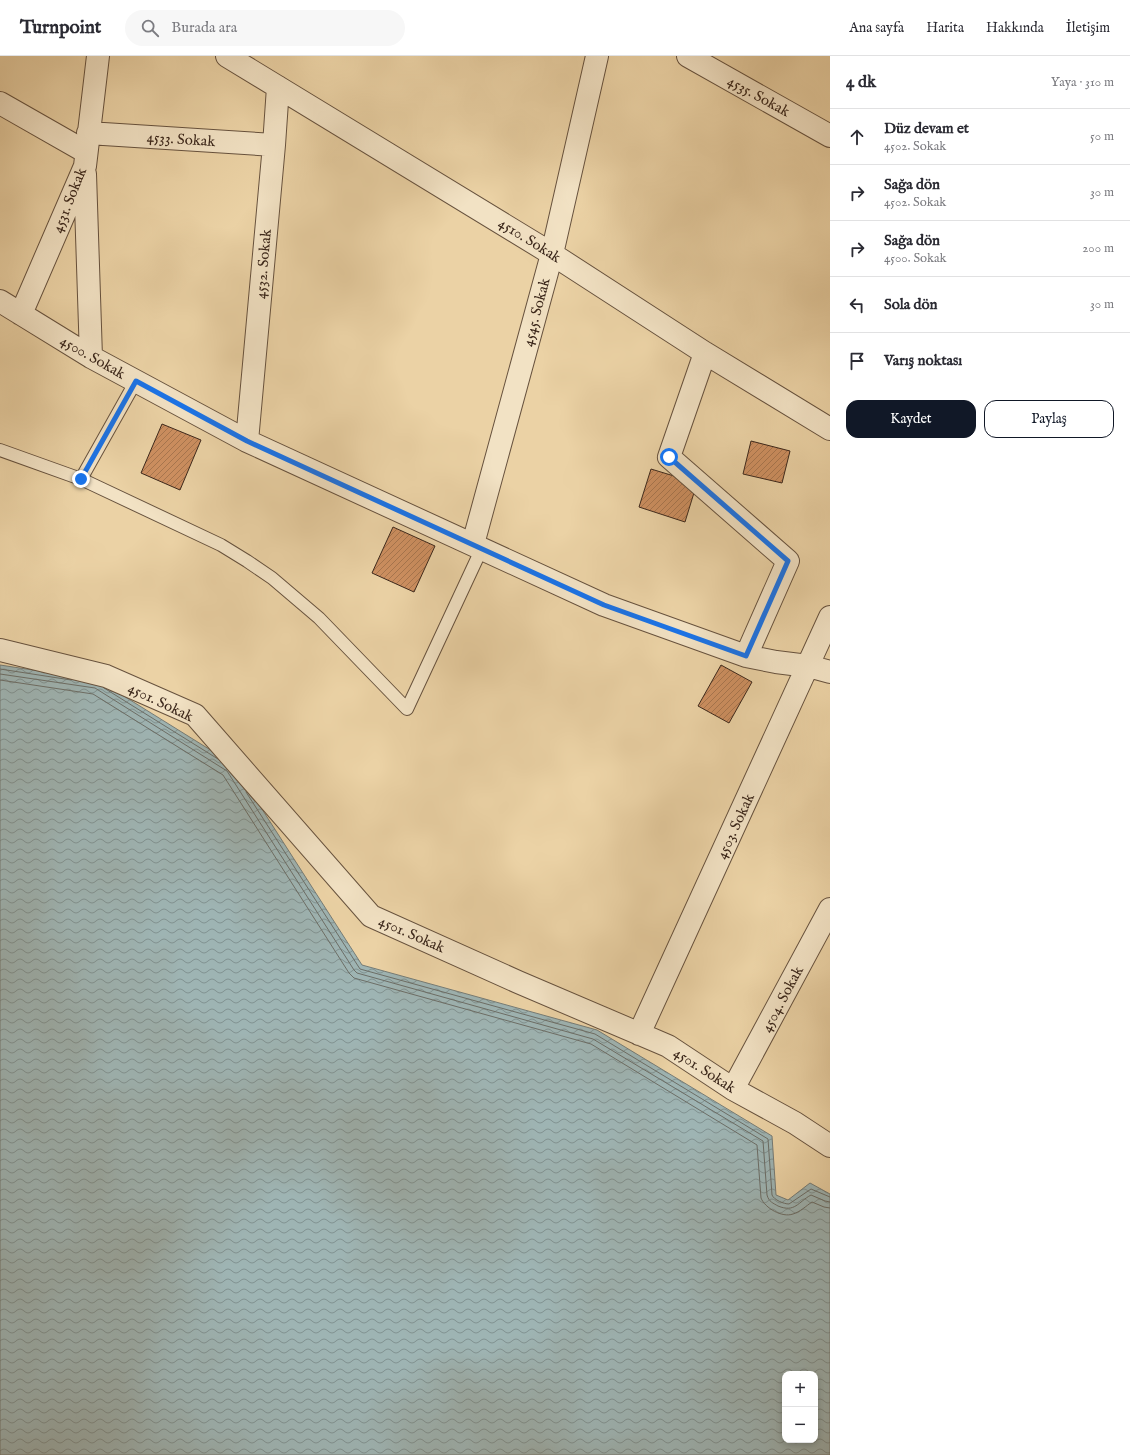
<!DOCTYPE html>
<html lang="tr">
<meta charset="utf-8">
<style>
body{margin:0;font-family:"IM FELL English",serif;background:#f7f7f7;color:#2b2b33}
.controls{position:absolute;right:12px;bottom:12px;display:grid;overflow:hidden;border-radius:8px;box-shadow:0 2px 6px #0003}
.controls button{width:36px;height:36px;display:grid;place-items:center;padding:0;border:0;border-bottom:1px solid #e1e1e2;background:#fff;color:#2b2b33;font:20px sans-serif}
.stop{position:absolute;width:12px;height:12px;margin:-9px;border:3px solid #1a73e8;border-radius:50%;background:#fff}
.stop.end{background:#1a73e8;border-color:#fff;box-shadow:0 1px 4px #0008}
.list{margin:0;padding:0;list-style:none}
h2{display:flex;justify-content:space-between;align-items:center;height:52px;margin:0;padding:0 16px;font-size:17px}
h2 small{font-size:13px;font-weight:400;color:#7c7c81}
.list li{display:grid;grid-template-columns:26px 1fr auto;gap:12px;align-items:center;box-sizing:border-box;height:56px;padding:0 16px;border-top:1px solid #e1e1e2}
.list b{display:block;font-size:15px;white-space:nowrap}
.list p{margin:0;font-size:13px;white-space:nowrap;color:#7c7c81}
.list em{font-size:13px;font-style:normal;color:#7c7c81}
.actions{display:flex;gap:8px;padding:12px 16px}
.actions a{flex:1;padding:9px 0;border:1px solid #111827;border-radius:12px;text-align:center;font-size:14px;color:#111827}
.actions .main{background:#111827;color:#fff}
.icon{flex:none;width:22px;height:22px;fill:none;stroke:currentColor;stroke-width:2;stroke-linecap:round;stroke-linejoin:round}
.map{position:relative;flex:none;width:830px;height:1399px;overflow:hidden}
header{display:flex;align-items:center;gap:24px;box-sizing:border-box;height:56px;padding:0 20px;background:#fff;border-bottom:1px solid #e1e1e2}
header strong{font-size:19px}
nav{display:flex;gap:22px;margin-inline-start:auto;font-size:14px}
.search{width:280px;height:36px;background:#f7f7f7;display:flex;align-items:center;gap:10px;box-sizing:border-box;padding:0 14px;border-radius:22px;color:#7c7c81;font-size:15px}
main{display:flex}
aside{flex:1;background:#fff}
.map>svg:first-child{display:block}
</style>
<header>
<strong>Turnpoint</strong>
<div class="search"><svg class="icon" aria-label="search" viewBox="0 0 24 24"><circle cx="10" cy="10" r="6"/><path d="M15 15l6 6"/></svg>Burada ara</div>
<nav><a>Ana sayfa</a><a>Harita</a><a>Hakkında</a><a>İletişim</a></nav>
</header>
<main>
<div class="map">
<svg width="830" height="1399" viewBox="0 0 830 1399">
<defs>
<pattern id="water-waves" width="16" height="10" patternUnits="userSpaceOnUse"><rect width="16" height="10" fill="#9eb4b3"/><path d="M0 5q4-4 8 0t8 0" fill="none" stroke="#829291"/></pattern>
<pattern id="building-hatch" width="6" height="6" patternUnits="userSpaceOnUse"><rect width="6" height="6" fill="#ce9061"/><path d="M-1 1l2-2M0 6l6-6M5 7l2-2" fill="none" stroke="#a8764f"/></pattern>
</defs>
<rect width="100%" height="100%" fill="#ebd2a5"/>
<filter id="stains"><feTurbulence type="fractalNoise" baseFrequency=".005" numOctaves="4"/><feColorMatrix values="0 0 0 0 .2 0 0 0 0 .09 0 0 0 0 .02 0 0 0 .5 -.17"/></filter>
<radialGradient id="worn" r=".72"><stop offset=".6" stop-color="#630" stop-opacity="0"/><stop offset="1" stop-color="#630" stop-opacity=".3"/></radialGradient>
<path fill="url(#water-waves)" stroke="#767c76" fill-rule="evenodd" d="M0,609L98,624L233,708L362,909L597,974L772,1080L776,1139L788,1144L810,1127L830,1138V1399H0ZM785,1318H815V1384H785Z"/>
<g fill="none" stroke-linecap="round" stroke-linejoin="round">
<path stroke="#6c6e67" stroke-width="1" d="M0,613L71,624
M0,618L95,632L227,715L354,914L357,917L593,983L763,1085L767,1139C769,1146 773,1147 778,1150C795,1157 798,1146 811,1139L825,1145L830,1146
M0,624L93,638L223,719L349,917L354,922L591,988L757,1089L761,1142C765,1152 782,1162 793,1158C800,1156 806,1150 812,1146L824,1151L830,1152
M104,632L218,703
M246,736L360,913L595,978L768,1083L772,1139C774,1144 784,1148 789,1148L811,1133L830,1141"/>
</g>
<path fill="url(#building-hatch)" stroke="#3b271b" d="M162,368L201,384L180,434L141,417Z
M751,385L790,395L782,427L743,418Z
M651,413L697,427L685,466L639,451Z
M393,471L435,490L414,536L372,517Z
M721,609L752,626L729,667L698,650Z"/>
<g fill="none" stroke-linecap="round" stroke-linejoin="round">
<g stroke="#67523e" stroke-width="14">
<path id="lane" d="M0,394L81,423L221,489L247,505L272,522L319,562L407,653L482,492
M81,423L136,325"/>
</g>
<g stroke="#67523e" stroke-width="24">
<path id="street" d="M227,0L552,198L705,297L830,373
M688,0L830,80
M0,47L86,96
M88,77L274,89
M85,118L91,301
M0,245L91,301L247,385L604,549L746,600L776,606L808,610L830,616
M21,258L85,110L98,0
M705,297L669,401L788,505L746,600
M247,385L274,89L278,31
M473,488L552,198L597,0
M0,594L106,620L195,659L371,860L518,926L668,990L733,1033L795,1067L830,1090
M639,978L830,561
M733,1033L830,853"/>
</g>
<use href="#lane" stroke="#f2e2c4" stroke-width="12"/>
<use href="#street" stroke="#f2e2c4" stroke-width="22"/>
</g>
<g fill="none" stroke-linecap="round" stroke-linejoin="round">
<path stroke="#1a73e8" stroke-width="5" d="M81,423L136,325L247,385L604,549L746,600L788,505L669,401"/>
</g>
<g text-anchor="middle" stroke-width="3" stroke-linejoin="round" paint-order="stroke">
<g font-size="15" fill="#3b271b" stroke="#f2e2c4">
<text transform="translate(759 40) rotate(29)" y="5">4535. Sokak</text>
<text transform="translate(181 83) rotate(4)" y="5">4533. Sokak</text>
<text transform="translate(69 144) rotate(-68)" y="5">4531. Sokak</text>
<text transform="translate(530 184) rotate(32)" y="5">4510. Sokak</text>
<text transform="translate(263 208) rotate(-85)" y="5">4532. Sokak</text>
<text transform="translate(536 256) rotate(-75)" y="5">4545. Sokak</text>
<text transform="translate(93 301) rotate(30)" y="5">4500. Sokak</text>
<text transform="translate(161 646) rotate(26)" y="5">4501. Sokak</text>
<text transform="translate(735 770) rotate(-65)" y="5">4503. Sokak</text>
<text transform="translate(412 878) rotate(24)" y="5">4501. Sokak</text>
<text transform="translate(782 943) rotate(-62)" y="5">4504. Sokak</text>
<text transform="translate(705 1014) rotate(33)" y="5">4501. Sokak</text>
</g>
</g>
<rect width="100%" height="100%" filter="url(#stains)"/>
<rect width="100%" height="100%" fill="url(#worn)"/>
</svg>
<div class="controls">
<button>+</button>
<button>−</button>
</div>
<div class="stop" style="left:669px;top:401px"></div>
<div class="stop end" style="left:81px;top:423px"></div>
</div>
<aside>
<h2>4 dk<small>Yaya · 310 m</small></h2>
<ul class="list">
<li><svg class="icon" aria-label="ahead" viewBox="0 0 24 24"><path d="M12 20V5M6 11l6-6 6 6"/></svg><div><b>Düz devam et</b><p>4502. Sokak</p></div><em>50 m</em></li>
<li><svg class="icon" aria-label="right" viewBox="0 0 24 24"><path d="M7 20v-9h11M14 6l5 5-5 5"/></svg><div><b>Sağa dön</b><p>4502. Sokak</p></div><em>30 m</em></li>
<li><svg class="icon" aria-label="right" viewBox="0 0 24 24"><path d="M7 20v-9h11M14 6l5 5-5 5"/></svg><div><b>Sağa dön</b><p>4500. Sokak</p></div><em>200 m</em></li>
<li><svg class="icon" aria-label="left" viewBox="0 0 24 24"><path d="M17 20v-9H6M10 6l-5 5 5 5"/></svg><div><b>Sola dön</b></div><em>30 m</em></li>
<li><svg class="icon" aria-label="arrive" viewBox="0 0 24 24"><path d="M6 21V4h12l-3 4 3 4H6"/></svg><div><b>Varış noktası</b></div></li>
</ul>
<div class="actions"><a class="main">Kaydet</a><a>Paylaş</a></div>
</aside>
</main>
